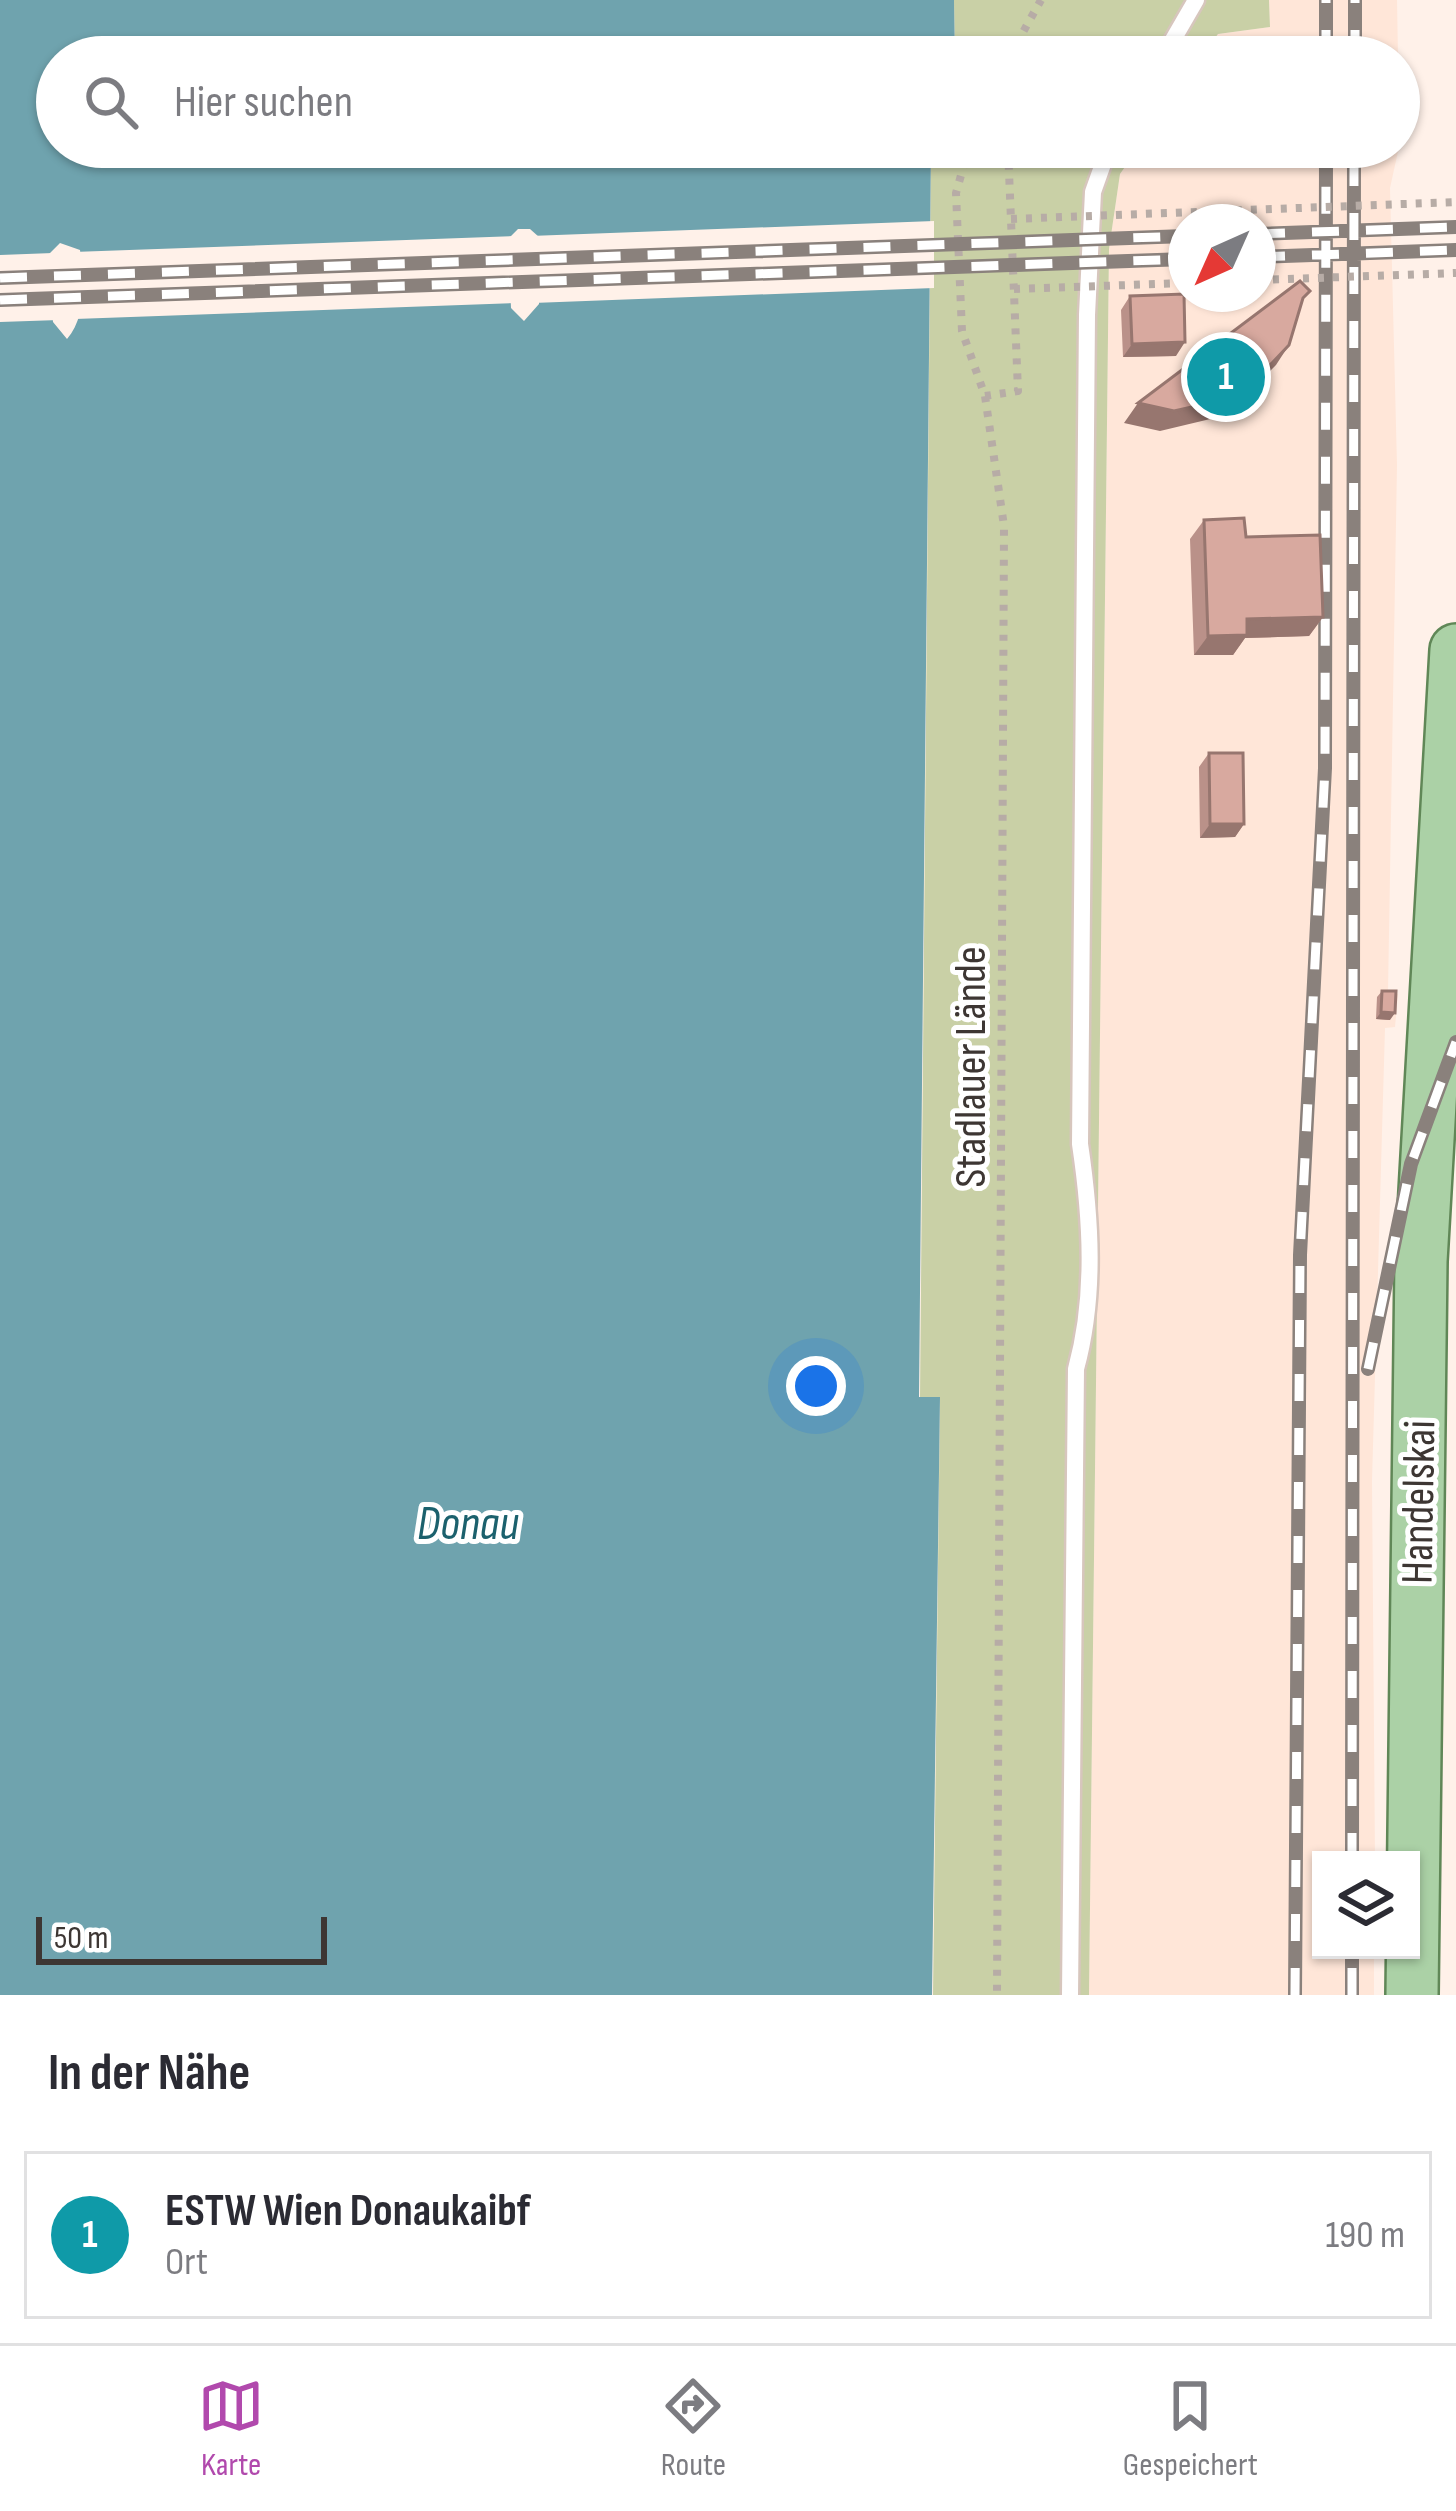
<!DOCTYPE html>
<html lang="de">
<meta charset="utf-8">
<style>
body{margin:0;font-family:"Sofia Sans Condensed",sans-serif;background:#f7f7f7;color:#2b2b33}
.controls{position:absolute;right:36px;bottom:36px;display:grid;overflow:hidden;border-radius:0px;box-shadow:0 3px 9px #0004}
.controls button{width:108px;height:108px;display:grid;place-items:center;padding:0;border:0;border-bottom:3px solid #e1e1e2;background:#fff;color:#2b2b33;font:60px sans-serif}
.compass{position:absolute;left:1168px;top:204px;width:108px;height:108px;border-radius:50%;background:#fff;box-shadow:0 3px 9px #0004;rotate:225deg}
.scale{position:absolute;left:36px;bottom:30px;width:291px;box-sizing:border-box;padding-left:12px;border:6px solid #3d3633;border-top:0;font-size:33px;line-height:42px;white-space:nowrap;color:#3d3633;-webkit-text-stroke:9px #fff;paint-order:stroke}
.you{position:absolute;left:816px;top:1386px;width:42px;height:42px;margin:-30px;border:9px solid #fff;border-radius:50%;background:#1a73e8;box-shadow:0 0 0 18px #1a73e833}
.badge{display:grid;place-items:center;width:78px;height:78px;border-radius:50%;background:#b149ad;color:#fff;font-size:39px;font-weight:700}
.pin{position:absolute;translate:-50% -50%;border:6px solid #fff;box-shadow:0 3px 12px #0006}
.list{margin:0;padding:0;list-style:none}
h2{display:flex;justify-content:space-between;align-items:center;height:156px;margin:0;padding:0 48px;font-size:51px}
h2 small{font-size:39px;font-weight:400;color:#7c7c81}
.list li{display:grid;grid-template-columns:78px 1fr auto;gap:36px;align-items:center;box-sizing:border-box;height:168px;margin:0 24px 24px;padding:0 24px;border:3px solid #e1e1e2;border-radius:0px}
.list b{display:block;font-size:45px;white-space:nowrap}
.list p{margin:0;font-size:39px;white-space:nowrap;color:#7c7c81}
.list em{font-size:39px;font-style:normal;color:#7c7c81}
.icon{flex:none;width:66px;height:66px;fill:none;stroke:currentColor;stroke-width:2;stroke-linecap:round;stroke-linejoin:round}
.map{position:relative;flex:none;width:1456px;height:1995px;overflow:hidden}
.search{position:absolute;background:#fff;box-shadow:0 3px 9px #0004;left:36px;right:36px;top:36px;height:132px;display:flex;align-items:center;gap:30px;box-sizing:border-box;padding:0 42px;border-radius:66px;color:#7c7c81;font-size:45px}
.sheet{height:348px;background:#fff}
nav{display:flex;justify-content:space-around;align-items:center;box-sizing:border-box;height:168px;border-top:3px solid #e1e1e2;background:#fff;font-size:33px;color:#7c7c81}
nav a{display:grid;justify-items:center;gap:6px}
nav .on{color:#b149ad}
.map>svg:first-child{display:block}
</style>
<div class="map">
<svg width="1456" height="1995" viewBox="0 0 1456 1995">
<rect width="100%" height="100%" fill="#fff1e9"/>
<path fill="#ffe6d8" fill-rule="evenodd" d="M1269,0H1397L1398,57H1201L1218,34L1270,27Z
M1139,147H1399L1390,188L1397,465L1388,992L1398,994L1395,1027L1385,1028L1372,1481L1375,1860H1321V1950H1374V1995H1089L1109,249L1120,174ZM1186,222H1258V294H1186Z"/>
<path fill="#c9d0a6" d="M954,0H1269L1270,27L1218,34L1201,57H955Z
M931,147H1139L1120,174L1109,249L1089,1995H933L940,1398H920Z"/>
<path fill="#6fa3ae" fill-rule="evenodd" d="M0,0H954L955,57H57V147H931L919,1397H940L932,1995H0ZM518,229H530L539,237V304L524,321L511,308L508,239ZM60,243L80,250C84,280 87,316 67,339L53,322L47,256Z"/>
<path fill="#fff1e9" d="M934,221V288L533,303L530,236Z
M517,236V303L75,319L73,252Z
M53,253L59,320L0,322V255Z"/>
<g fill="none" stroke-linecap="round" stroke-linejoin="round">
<g stroke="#d7c6bd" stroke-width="21">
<path id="service" d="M1163,57L1196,0
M1070,1995L1076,1369C1096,1296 1091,1218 1080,1144L1087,315L1093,192L1109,147"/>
</g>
<g stroke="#608757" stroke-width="56">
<path id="primary" d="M1412,1995L1421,1261L1456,650"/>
</g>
<path stroke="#b7aca6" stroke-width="8" stroke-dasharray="6 9" stroke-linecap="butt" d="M1009,57L1041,0
M969,147L956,193L962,331L985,396L1004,526L997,1995
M985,396L1018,391L1008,147"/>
<use href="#service" stroke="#fff" stroke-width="16"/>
<use href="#primary" stroke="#abd1a6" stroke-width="51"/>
<g stroke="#8a817c" stroke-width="14">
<path id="rail" d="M1326,57V0
M1355,57V0
M1258,234L1456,227
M1258,257L1456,250
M0,278L1186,236
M0,300L1186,259
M1368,1369L1411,1164L1456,1042
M1352,1860L1354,147
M1295,1995L1300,1255L1325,768L1326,147
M1352,1995V1950"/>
</g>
<use href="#rail" stroke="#fff" stroke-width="9" stroke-dasharray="27" stroke-linecap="butt"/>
<path stroke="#b7aca6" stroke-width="8" stroke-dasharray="6 9" stroke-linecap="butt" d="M1011,219L1456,202
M1258,280L1456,273
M1014,289L1186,283"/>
</g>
<path fill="#ba9189" d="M1130,296L1176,356L1123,357L1121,310Z
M1204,520L1246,537L1323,617L1309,636L1245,638L1233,655H1194L1190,539Z
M1209,753L1244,824L1235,837L1200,838L1199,767Z
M1382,991L1390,1020L1376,1019L1377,997Z"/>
<path fill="#97766f" d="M1185,342L1176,356L1123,357L1132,344Z
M1289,345L1276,365L1227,415L1160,431L1124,423L1138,403Z
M1323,617L1309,636L1245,638L1233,655H1194L1208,636L1247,619Z
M1210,824H1244L1235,837L1200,838Z
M1381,1012L1395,1013L1390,1020L1376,1019Z"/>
<path fill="#d8a99f" stroke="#97766f" stroke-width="3" d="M1300,281L1310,291L1303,298L1289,345L1241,396L1174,411L1138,403Z
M1184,294L1185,342L1132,344L1130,296Z
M1244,518L1246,537L1320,535L1323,617L1247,619V635L1208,636L1204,520Z
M1209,753H1243L1244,824H1210Z
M1382,991H1396L1395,1013L1381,1012Z"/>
<g text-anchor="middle" stroke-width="10" stroke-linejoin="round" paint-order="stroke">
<g font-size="45" fill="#3d3633" stroke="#fff">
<text transform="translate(969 1067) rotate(-90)" y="16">Stadlauer Lände</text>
<text transform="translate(1417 1502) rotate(-89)" y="16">Handelskai</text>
</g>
<g font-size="48" font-style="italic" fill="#1b616d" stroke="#fff">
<text x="468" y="1539">Donau</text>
</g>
</g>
</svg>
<div class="controls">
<button><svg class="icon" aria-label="layers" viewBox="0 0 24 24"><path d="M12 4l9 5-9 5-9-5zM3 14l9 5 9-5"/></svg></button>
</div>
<svg class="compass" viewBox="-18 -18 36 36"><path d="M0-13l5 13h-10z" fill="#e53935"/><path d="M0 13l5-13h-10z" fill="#7c7c81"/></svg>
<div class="scale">50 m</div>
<div class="you"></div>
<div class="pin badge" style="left:1226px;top:377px;background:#0f9aa8">1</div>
<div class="search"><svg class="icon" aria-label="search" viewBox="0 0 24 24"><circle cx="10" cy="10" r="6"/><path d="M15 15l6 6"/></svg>Hier suchen</div>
</div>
<section class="sheet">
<h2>In der Nähe<small></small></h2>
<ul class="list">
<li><span class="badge" style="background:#0f9aa8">1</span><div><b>ESTW Wien Donaukaibf</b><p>Ort</p></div><em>190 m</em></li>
</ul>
</section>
<nav>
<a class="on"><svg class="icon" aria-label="map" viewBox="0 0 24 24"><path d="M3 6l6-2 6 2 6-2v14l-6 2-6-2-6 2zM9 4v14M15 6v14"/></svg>Karte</a>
<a><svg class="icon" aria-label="directions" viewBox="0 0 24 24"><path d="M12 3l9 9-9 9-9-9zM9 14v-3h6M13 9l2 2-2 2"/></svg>Route</a>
<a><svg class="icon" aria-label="saved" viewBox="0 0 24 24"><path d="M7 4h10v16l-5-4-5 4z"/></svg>Gespeichert</a>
</nav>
